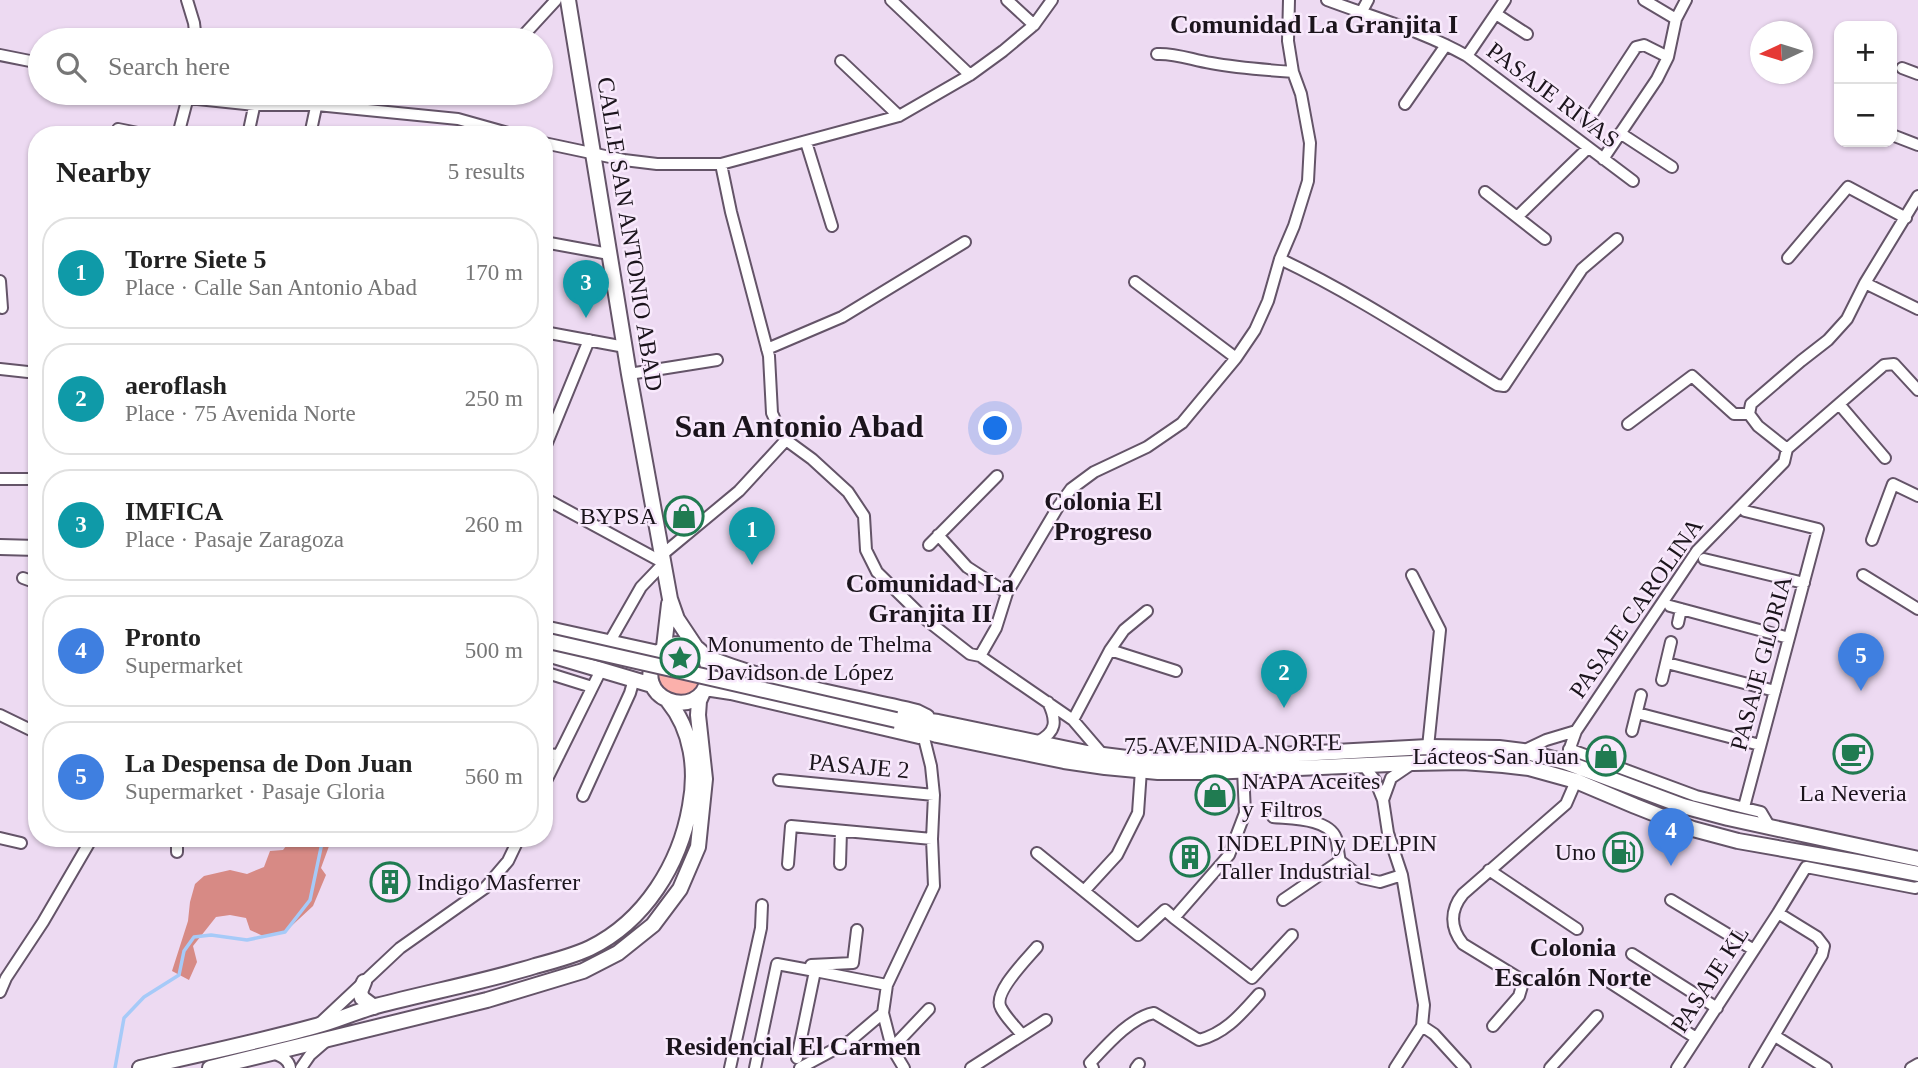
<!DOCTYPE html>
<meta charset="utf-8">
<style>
body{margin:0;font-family:Georgia,serif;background:#f6f6f6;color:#222}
.controls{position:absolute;right:21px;top:21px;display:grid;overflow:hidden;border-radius:14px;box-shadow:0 2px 5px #0004}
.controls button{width:63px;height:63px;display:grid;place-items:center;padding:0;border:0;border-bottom:2px solid #e0e0e0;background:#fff;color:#222;font:35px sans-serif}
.compass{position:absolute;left:1750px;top:21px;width:63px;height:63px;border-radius:50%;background:#fff;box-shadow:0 2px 5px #0004;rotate:266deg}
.you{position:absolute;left:996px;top:429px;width:24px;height:24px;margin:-18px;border:5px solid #fff;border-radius:50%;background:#1a73e8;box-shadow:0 0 0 10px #1a73e833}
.badge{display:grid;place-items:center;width:46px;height:46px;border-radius:50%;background:#111827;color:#fff;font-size:23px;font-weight:700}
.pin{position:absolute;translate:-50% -58px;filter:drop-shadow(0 2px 4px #0008)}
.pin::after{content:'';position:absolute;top:37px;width:24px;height:21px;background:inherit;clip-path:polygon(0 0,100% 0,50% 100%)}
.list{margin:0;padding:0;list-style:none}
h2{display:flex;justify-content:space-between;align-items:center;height:91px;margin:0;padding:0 28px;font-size:30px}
h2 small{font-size:23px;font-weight:400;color:#767676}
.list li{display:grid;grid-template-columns:46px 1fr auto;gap:21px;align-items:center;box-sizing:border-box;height:112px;margin:0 14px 14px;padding:0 14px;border:2px solid #e0e0e0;border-radius:28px}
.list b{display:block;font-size:26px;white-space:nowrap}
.list p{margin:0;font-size:23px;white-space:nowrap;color:#767676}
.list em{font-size:23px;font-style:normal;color:#767676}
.icon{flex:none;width:38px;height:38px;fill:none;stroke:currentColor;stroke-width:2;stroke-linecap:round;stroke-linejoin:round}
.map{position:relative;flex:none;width:1918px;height:1068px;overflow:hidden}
.search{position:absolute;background:#fff;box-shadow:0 2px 5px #0004;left:28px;top:28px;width:525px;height:77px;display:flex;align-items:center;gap:18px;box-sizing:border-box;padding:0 24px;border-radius:38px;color:#767676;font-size:26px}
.panel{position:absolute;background:#fff;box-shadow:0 2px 5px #0004;left:28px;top:126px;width:525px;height:721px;border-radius:28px}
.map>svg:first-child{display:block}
</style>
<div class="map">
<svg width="1918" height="1068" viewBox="0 0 1918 1068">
<rect width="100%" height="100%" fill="#eddaf2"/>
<path fill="#fbb0ab" d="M689,649L703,662L700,687C696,690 691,695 686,696C658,703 646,657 672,650C677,648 684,649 689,649Z"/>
<path fill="#d78a85" d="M292,838H332L321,868L326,875L313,906L285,932L263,936L250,930L246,918L230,915L216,917L193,946L197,962L189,980L172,971L188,921L190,902L195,884L204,876L230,870L247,874L264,867L270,851L283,850Z"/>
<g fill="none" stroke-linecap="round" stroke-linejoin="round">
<path stroke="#a6caf8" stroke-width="3.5" d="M115,1068L124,1018L144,997L179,975L184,951L194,937L211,935L247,940L285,932L310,900L323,838"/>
<g stroke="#645468" stroke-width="14">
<path id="minor" d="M187,0L194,23L196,40
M891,0L970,75
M1007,0L1034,25
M1327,0C1375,18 1423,31 1467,56L1633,181
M1644,0L1676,19
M1361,13L1368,0
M1496,14L1527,34
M521,38L556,0
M1157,54C1176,53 1192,60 1211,63C1238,68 1266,70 1293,72
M0,55L40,63
M1467,56L1505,0
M841,61L899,116
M1902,68L1918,74
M169,93L188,98L255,105H317L458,119L515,135
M1405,104L1446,45
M1587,122L1636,47L1644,45L1668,57
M118,129L148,135
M1620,133L1672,167
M178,135L189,93
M248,135L257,93
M310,135L319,93
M1892,135L1918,145
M806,142L832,226
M544,143L624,160L657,164H721L899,116L970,75L1003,51L1034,25L1052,0
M1603,159L1657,79L1668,57L1676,19L1686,0
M721,164L731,212L769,356L772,413L780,431L786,440L812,459L848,492L864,516L866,550L877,572L924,618L970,654L980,656L1073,720L1103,755
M1485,192L1545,239
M1517,217L1588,148
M544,242L609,254
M1788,258L1848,187L1906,218
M1280,259C1356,295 1426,342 1497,385L1504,386L1582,269L1617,239
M0,281L2,308
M1135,282L1236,358
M1865,283L1918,309
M544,332L625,347
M767,349L842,317L965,242
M0,369L37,373
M629,374L717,360
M1839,404L1885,458
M1628,424L1692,376L1734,414H1749
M1787,449L1758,426L1749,414L1751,404L1801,361L1828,340L1847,319L1865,283L1918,196
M544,450L589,340
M0,479H37
M544,498L664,563L641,587L609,643
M938,535L967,567L1007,593
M1872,540L1893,484L1918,496
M929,545L997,476
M663,554L739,491L786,440
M1704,559L1804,583
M1412,575L1440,630L1428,747
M1863,575L1918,609
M23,578L37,583
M1670,606L1789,638
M1678,623L1681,609
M1110,650L1176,671
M980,656L996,628L1007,593L1058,507L1071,489L1094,472L1147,447L1182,423L1236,358L1255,330L1268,301L1280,259L1294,226L1308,181L1310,143L1301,94L1293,72L1288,41L1289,0
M1667,663L1775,691
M544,672L592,687
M1662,680L1671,642
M1637,713L1760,745
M0,715L37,733
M1073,720L1110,650L1124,630L1147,611
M1632,731L1641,695
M1037,742C1057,732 1057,721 1048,702
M1569,749L1696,796L1761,812L1771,829
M1523,751L1546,740L1576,731
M544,754L559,755
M1565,762L1576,731L1697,551L1784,462L1787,449L1884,365L1894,364L1918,390
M1363,765L1375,780L1383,800L1388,833L1402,875L1424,1005L1422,1026L1395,1068
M779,780L934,795
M544,785L601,670
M583,796L630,693L634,679
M1383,800L1391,778L1413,763
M1744,807L1818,529L1745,511
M1273,817C1291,819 1328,818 1336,838C1338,845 1338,854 1340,861L1362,878L1380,882L1402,875
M0,838L21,843
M177,838V852
M1037,853L1138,935L1165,910L1174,918L1229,855L1245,813L1243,770
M788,864L791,826L932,839
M840,864L841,831
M1489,870L1577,929
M1084,891L1117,855L1138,813L1141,770
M1283,900L1340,861
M1671,900L1754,950
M1174,918L1252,978L1292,935
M1632,954L1717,1008
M811,965L853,963L857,930
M1608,981L1696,1038
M0,992L6,978L43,922L92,838
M319,1024L400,948L485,888L508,861L519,838
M1422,1026L1434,1034L1465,1068
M1493,1026L1519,996L1522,986L1517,977L1463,944C1450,928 1450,910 1463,894L1566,804L1576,781
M1022,1035C1016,1027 1006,1018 1001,1008C992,993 1027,959 1037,947
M1775,1036L1826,1068
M892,1048L929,1009
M273,1053C280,1056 289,1059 290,1068
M797,1058L815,971L887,985
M301,1068L310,1055L325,1042
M730,1068L761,928L762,905
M755,1068L777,964L815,971
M800,1068L850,1041L883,1013
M904,1068L892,1048L883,1013L887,985L934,886L932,839L934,795L931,766L924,738
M971,1068L1046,1020
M1093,1068L1090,1063C1106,1046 1131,1017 1154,1013L1199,1040C1226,1033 1241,1014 1259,994
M1136,1068L1139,1064
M1550,1068L1597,1016
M1677,1068L1778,913L1806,867L1915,888L1918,887
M1755,1068L1822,955L1824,946L1817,937L1778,913
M1911,1068L1918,1064"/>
</g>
<g stroke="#645468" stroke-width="18">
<path id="major" d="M568,0L629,374L670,599L677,619L697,649
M0,547L37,548
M544,628L658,653C671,641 694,639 705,657C708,664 710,671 708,679C700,724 627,699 658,653
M664,647L669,604
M544,653L652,685
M704,656C771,684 846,695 917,712L927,717
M705,688L731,692L919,736
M896,720L912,727L937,735L1064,761L1105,767L1158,772H1210L1413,763L1463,762L1503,765L1529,768L1576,781L1635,806L1693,829L1738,841L1857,862L1918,874
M906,720L914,719L938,722L1087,753L1127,758H1226L1428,747L1499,748L1523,751L1565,762L1683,806L1728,818L1918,859
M364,982L360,992L362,998L374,1007
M140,1068C199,1054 258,1042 316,1026C336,1021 355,1012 376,1006C429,992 483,982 535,966C554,961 573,956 590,948C645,921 680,864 690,806C697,770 692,730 668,701
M210,1068L487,1000L583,971L618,953L653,925L680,889L698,847L705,779L698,715L699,701L703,692"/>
</g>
<use href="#minor" stroke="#fff" stroke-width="10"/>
<use href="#major" stroke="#fff" stroke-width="14"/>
<g stroke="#645468" stroke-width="18" stroke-linecap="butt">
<path id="major-bridge" d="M544,640L896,720"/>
</g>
<use href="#major-bridge" stroke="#fff" stroke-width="14"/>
</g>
<defs>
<g id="shop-ring" transform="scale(2.0125)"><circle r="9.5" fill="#f8e9fc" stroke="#207b51" stroke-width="1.5"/><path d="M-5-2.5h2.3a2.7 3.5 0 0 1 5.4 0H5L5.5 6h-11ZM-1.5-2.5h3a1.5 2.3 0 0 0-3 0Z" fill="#207b51"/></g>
<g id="sight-ring" transform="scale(2.0125)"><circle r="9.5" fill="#f8e9fc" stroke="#207b51" stroke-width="1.5"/><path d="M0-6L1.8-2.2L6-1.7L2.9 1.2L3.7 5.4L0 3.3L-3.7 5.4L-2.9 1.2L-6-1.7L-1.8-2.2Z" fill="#207b51"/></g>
<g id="cafe-ring" transform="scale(2.0125)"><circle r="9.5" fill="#f8e9fc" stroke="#207b51" stroke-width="1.5"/><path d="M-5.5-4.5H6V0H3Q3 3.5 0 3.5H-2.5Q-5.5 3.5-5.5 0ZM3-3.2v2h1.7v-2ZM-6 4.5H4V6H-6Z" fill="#207b51"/></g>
<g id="fuel-ring" transform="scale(2.0125)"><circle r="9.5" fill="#f8e9fc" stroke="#207b51" stroke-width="1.5"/><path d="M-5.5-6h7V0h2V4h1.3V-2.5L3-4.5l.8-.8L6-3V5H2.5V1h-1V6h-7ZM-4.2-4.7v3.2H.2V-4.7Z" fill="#207b51"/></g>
<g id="building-ring" transform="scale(2.0125)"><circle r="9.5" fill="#f8e9fc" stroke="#207b51" stroke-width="1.5"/><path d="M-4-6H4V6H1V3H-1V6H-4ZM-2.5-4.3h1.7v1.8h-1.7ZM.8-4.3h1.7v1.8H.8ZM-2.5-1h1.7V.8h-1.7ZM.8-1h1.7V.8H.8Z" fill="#207b51"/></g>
</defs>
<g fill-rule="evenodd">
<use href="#shop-ring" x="684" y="516"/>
<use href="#sight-ring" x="680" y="658"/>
<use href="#cafe-ring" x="1853" y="754"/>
<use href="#shop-ring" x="1606" y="756"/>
<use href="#shop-ring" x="1215" y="795"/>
<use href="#fuel-ring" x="1623" y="852"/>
<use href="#building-ring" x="1190" y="857"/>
<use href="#building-ring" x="390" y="882"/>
</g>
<g text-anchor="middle" stroke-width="5" stroke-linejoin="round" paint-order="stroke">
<g font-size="24" fill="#1b141c" stroke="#f8e9fc">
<text transform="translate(1553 95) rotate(37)" y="8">PASAJE RIVAS</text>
<text transform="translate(630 234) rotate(81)" y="8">CALLE SAN ANTONIO ABAD</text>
<text transform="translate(1636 608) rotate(-55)" y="8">PASAJE CAROLINA</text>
<text transform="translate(1761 663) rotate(-75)" y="8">PASAJE GLORIA</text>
<text transform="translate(1233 744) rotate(-1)" y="8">75 AVENIDA NORTE</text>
<text transform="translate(859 766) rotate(5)" y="8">PASAJE 2</text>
<text transform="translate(1710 979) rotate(-57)" y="8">PASAJE KL</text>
</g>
<g font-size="24" fill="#1b141c" stroke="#f8e9fc" text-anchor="start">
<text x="657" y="524" text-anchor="end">BYPSA</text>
<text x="707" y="652">Monumento de Thelma<tspan x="707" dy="28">Davidson de López</tspan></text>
<text x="1579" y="764" text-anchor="end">Lácteos San Juan</text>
<text x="1242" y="789">NAPA Aceites<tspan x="1242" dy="28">y Filtros</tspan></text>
<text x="1853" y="801" text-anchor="middle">La Neveria</text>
<text x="1217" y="851">INDELPIN y DELPIN<tspan x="1217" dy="28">Taller Industrial</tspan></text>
<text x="1596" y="860" text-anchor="end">Uno</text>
<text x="417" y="890">Indigo Masferrer</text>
</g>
<g font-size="26" font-weight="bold" fill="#1b141c" stroke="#f8e9fc">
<text x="1314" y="33">Comunidad La Granjita I</text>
<text x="1103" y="510">Colonia El<tspan x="1103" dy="30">Progreso</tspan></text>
<text x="930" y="592">Comunidad La<tspan x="930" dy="30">Granjita II</tspan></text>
<text x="1573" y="956">Colonia<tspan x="1573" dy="30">Escalón Norte</tspan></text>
<text x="793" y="1055">Residencial El Carmen</text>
</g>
<g font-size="32" font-weight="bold" fill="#1b141c" stroke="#f8e9fc">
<text x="799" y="437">San Antonio Abad</text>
</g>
</g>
</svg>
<div class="controls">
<button>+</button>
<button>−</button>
</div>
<svg class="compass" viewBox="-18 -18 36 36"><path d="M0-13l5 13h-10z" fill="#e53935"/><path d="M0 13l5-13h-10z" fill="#767676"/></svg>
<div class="you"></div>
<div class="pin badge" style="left:752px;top:565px;background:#0f9aa8">1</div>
<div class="pin badge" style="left:1284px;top:708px;background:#0f9aa8">2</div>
<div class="pin badge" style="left:586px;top:318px;background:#0f9aa8">3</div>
<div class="pin badge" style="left:1671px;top:866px;background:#3f7fe0">4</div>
<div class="pin badge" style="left:1861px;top:691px;background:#3f7fe0">5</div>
<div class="search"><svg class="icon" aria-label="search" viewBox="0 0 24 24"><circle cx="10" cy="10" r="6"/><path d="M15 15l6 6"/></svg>Search here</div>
<section class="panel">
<h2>Nearby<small>5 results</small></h2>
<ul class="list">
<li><span class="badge" style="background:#0f9aa8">1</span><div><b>Torre Siete 5</b><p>Place · Calle San Antonio Abad</p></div><em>170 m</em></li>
<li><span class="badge" style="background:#0f9aa8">2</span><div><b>aeroflash</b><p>Place · 75 Avenida Norte</p></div><em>250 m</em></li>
<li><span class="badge" style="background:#0f9aa8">3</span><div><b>IMFICA</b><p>Place · Pasaje Zaragoza</p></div><em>260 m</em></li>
<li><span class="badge" style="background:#3f7fe0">4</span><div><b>Pronto</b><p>Supermarket</p></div><em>500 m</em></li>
<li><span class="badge" style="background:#3f7fe0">5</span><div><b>La Despensa de Don Juan</b><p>Supermarket · Pasaje Gloria</p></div><em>560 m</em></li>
</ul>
</section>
</div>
